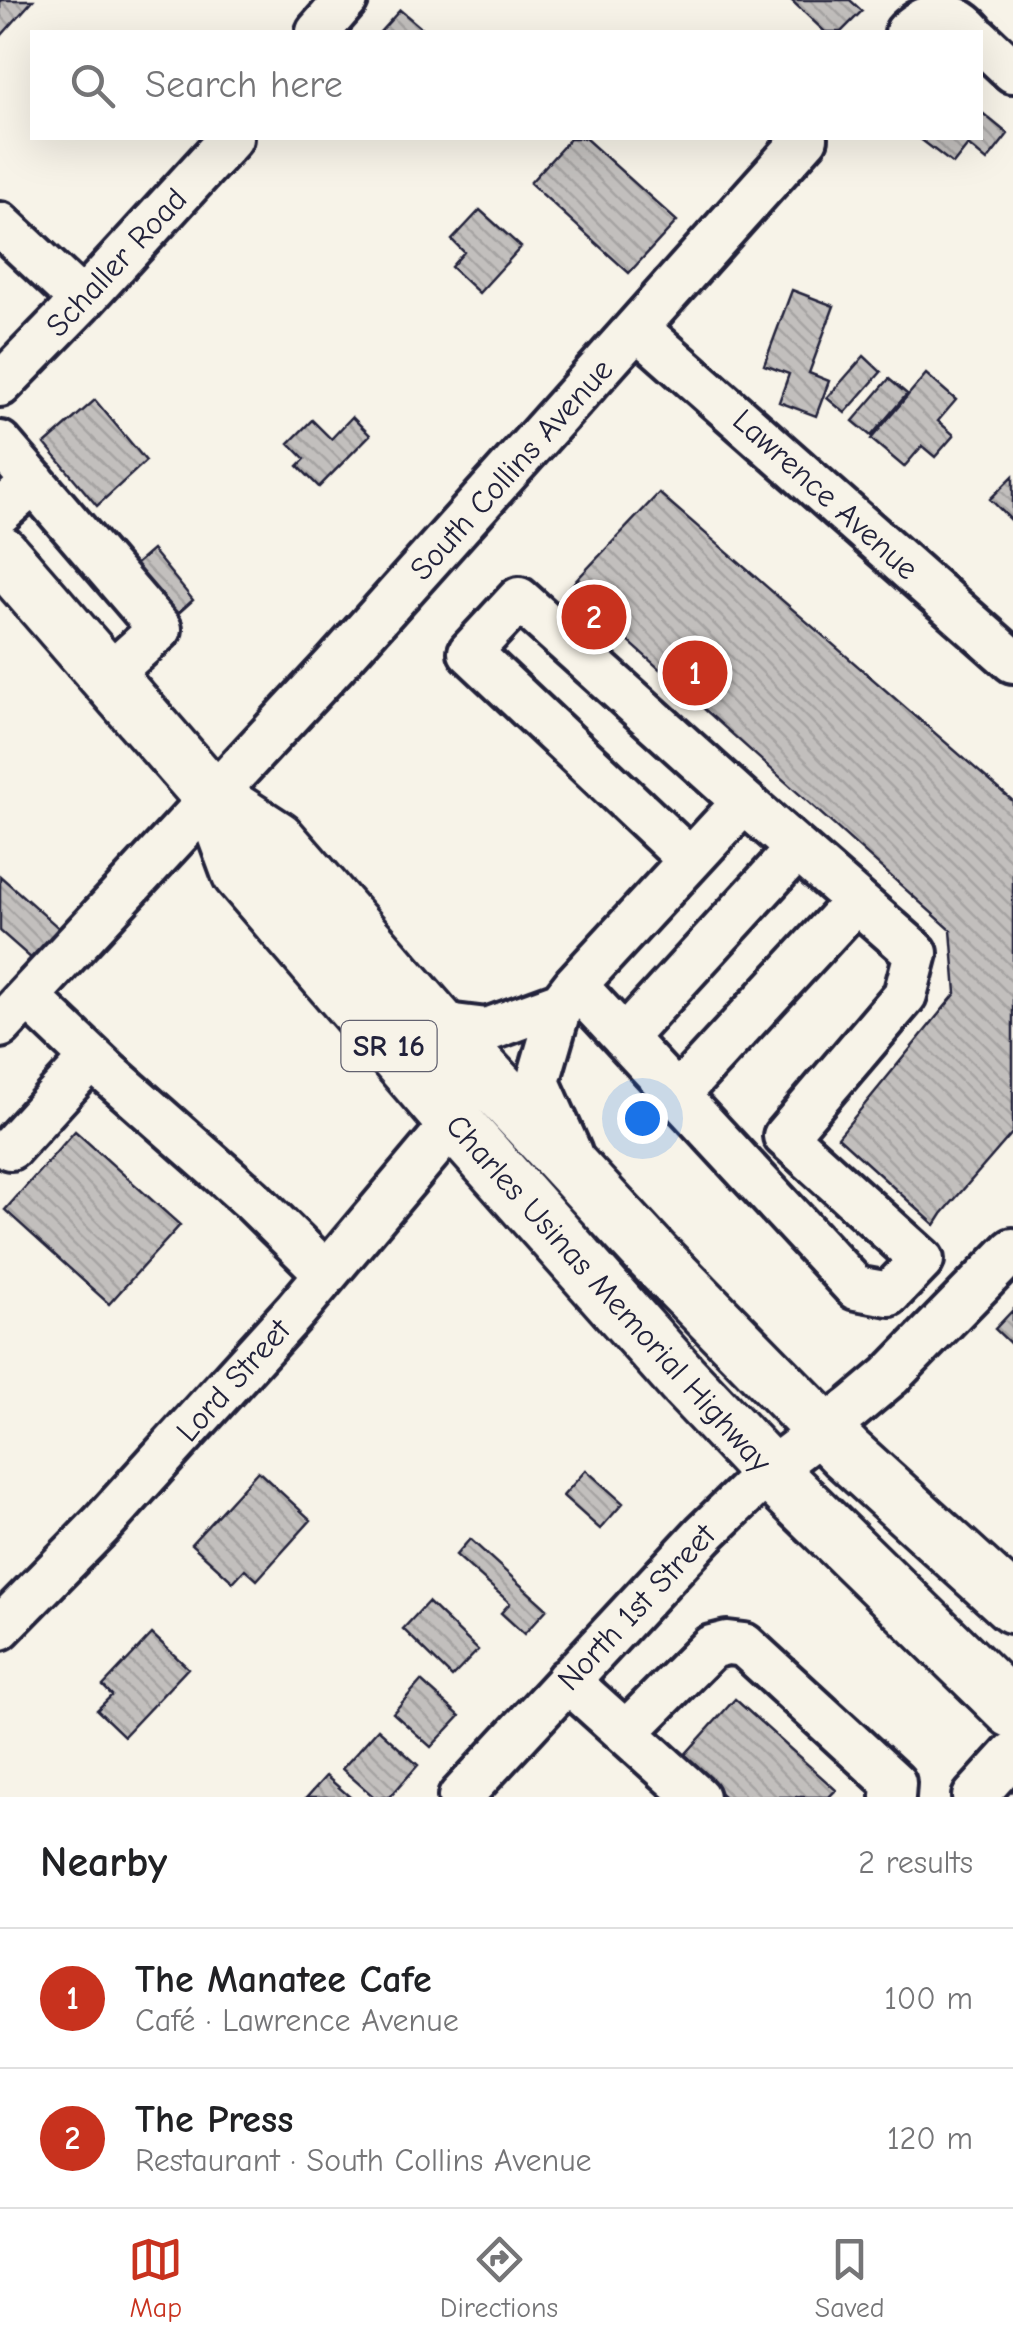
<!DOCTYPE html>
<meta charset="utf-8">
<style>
body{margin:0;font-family:"Comic Neue",sans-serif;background:#f2f2f2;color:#202124}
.you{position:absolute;left:642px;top:1118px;width:35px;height:35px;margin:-25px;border:8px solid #fff;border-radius:50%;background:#1a73e8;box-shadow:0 0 0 15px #1a73e833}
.badge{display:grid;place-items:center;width:65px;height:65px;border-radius:50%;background:#c8321e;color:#fff;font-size:32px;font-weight:700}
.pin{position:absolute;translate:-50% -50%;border:5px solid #fff;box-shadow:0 2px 10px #0006}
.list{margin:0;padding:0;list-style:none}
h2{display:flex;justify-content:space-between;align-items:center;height:130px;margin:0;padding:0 40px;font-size:42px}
h2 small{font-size:32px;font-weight:400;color:#757577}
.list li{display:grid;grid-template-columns:65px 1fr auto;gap:30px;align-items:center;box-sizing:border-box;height:140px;padding:0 40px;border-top:2px solid #e0e0e0}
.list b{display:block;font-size:38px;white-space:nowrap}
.list p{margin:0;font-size:32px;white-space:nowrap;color:#757577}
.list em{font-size:32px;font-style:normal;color:#757577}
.icon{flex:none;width:55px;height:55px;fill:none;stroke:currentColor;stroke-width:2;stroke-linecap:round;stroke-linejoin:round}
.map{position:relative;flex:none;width:1013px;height:1797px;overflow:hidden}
.search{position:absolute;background:#fff;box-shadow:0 10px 40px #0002;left:30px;right:30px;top:30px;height:110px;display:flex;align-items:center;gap:25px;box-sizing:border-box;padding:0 35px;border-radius:0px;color:#757577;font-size:38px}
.sheet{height:410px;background:#fff}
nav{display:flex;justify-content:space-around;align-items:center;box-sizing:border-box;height:140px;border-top:2px solid #e0e0e0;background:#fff;font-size:28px;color:#757577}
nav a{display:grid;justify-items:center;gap:5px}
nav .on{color:#c8321e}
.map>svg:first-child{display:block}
</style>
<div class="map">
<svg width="1013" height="1797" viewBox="0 0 1013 1797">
<defs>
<pattern id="building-back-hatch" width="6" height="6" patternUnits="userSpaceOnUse" patternTransform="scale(2.5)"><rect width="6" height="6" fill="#c2bfbd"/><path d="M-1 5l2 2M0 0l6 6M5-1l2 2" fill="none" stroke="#a6a4a3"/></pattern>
</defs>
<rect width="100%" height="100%" fill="#f7f3e8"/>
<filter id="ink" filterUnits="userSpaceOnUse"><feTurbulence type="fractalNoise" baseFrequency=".01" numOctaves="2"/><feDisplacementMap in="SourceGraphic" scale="20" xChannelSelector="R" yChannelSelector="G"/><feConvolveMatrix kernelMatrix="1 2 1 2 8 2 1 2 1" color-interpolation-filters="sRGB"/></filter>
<g filter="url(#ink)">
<path fill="url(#building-back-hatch)" stroke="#22223b" stroke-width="2.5" d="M0,0H33L1,36H0Z
M791,0H850L862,11L841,32H825Z
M400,10L426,32H380Z
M980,111L1008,134L987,161L968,145L953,164L919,138H980Z
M571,138H585L677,221L629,273L530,183Z
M480,210L521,247L479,293L451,267L464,252L452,240Z
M792,290L834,306L809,373L829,381L816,416L779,402L789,374L764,365Z
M864,356L881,372L845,413L827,398Z
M926,374L956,400L938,421L954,435L935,457L922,446L904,467L871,439Z
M889,379L907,394L871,436L853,421Z
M95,400L146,461L97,506L45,444Z
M352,417L370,435L319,487L298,466L305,459L289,443L312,420L331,439Z
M1013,476V522L990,499Z
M659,493L1013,801V1132L942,1214L935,1225L838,1137L956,993L951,930L569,588Z
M152,550L193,600L171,620L129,570Z
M0,876L60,929L33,960L0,931Z
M75,1131L180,1225L109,1304L5,1210Z
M1013,1310V1346L995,1329Z
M586,1470L623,1503L600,1529L563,1496Z
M258,1471L311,1520L257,1580L245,1569L233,1582L191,1544Z
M470,1539L547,1609L524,1634L501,1613L510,1603L456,1555Z
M428,1602L478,1650L452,1677L403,1629Z
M152,1634L188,1668L124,1736L97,1710L112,1695L103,1686Z
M421,1681L460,1716L431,1747L393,1713Z
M735,1699L836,1790L829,1797H725L682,1758Z
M378,1729L418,1765L390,1797H374L342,1769Z
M326,1776L350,1797H307Z"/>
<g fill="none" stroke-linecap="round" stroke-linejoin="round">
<g stroke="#22223b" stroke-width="50">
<path id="minor" d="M318,32L346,0
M907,32C927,13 952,9 972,32
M980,40L1013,71
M0,224L82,301
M638,329L1013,661
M0,385L82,301L231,138
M0,443L160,629L107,677
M0,512L34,482
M690,860L470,652L519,599L744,802
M28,997L109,1074L252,1200L326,1273
M438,1024L487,1030L561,1003
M0,1026L334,666L806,138
M624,1038L797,849
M677,1095L856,901
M10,1148L92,1058
M570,1153L538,1082L561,1003L575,985L744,802L916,953L905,995L785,1136L922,1260L889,1294L856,1288L575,985
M0,1628L101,1525L296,1310L454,1122
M567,1680L697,1797
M626,1732L711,1647L727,1643L744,1645L894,1783L893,1797
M460,1797L704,1534L769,1471L852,1408L890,1376L1013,1250
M974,1797L1013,1754"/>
</g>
<g stroke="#22223b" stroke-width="62">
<path id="highway" d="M0,553L212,797L277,839L438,1024L653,1256L846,1453L1013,1605
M212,797L240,873L454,1122L682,1379L769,1471L1013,1710"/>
</g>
<use href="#minor" stroke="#f7f3e8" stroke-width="42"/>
<use href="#highway" stroke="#f7f3e8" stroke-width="55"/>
</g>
</g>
<g text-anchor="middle" stroke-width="8" stroke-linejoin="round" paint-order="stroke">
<rect fill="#f7f3e8" stroke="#62616f" stroke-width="2.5" x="341.5" y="1021" width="95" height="50" rx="8"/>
<g font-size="30" font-weight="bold" fill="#22223b">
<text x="389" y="1056">SR 16</text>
</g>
<g font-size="32" fill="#22223b" stroke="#f7f3e8">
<text transform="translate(116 262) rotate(-47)" y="11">Schaller Road</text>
<text transform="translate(511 469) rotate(-48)" y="11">South Collins Avenue</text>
<text transform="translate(826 494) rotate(42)" y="11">Lawrence Avenue</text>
<text transform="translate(609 1293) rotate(48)" y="11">Charles Usinas Memorial Highway</text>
<text transform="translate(233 1380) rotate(-48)" y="11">Lord Street</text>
<text transform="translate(636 1607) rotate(-47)" y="11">North 1st Street</text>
</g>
</g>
</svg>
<div class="you"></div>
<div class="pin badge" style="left:695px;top:673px">1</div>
<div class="pin badge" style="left:594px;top:617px">2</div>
<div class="search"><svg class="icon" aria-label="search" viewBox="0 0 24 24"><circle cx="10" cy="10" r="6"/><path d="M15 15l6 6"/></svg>Search here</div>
</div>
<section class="sheet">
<h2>Nearby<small>2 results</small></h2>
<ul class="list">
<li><span class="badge">1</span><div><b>The Manatee Cafe</b><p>Café · Lawrence Avenue</p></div><em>100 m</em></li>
<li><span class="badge">2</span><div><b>The Press</b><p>Restaurant · South Collins Avenue</p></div><em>120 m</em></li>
</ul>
</section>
<nav>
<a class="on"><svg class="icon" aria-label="map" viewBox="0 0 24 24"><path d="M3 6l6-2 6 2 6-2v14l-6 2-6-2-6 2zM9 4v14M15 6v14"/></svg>Map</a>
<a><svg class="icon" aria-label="directions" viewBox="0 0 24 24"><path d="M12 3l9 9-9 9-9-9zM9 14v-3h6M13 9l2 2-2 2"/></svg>Directions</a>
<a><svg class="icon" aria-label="saved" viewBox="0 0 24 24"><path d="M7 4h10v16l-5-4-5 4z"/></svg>Saved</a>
</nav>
